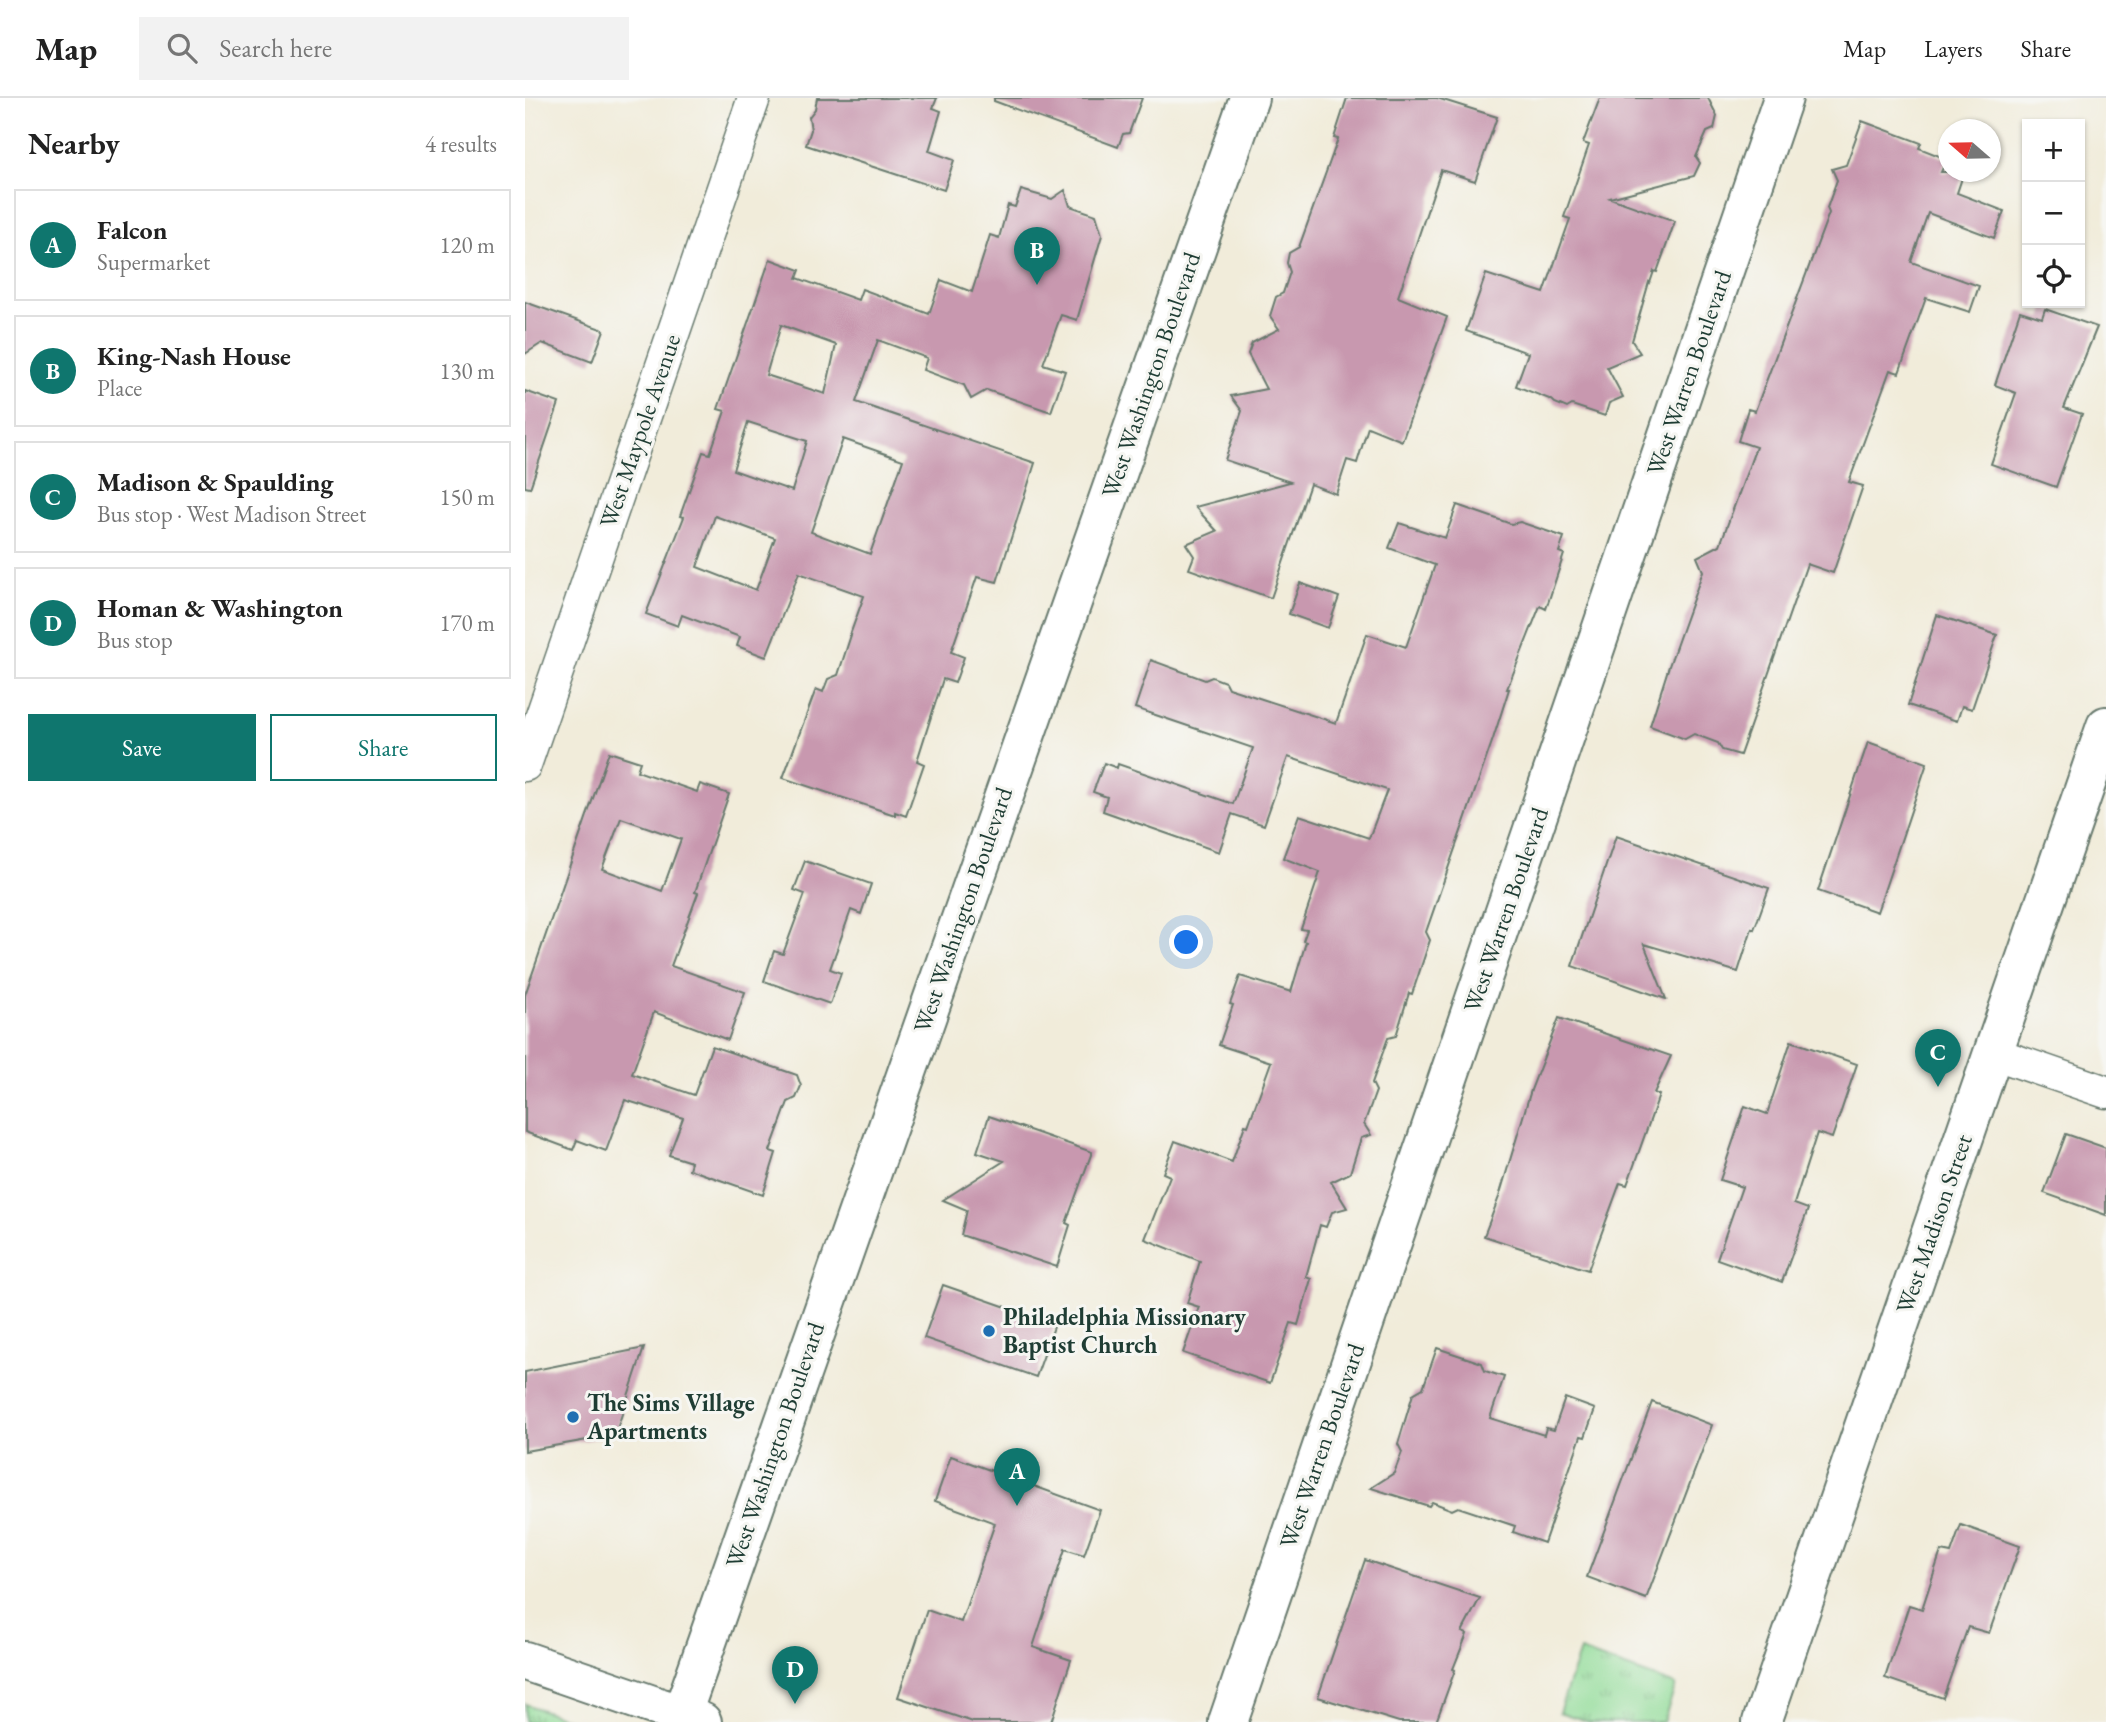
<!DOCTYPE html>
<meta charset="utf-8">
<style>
body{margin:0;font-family:"EB Garamond",serif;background:#f2f2f2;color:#222}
.controls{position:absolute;right:21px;top:21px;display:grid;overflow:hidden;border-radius:0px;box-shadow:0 2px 5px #0004}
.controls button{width:63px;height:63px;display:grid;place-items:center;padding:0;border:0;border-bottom:2px solid #e0e0e0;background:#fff;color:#222;font:35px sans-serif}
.compass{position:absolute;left:1413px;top:21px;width:63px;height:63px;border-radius:50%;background:#fff;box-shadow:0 2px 5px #0004;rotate:290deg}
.you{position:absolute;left:662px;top:845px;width:24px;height:24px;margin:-18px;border:5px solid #fff;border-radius:50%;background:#1a73e8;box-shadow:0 0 0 10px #1a73e833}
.badge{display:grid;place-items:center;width:46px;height:46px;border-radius:50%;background:#0f766e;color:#fff;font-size:23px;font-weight:700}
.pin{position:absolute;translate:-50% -58px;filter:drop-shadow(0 2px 4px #0008)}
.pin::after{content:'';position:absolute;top:37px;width:24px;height:21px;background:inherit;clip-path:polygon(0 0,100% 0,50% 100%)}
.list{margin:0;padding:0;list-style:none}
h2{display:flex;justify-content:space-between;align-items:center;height:91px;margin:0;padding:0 28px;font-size:30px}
h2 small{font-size:23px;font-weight:400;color:#767676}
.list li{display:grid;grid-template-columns:46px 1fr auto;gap:21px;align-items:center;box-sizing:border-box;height:112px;margin:0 14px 14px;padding:0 14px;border:2px solid #e0e0e0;border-radius:0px}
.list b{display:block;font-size:26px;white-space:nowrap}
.list p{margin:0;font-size:23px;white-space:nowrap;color:#767676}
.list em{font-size:23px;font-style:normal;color:#767676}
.actions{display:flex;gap:14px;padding:21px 28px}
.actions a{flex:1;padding:16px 0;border:2px solid #0f766e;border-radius:0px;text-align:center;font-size:24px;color:#0f766e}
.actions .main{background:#0f766e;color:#fff}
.icon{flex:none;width:38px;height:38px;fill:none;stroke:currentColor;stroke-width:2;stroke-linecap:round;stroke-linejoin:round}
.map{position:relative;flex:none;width:1581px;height:1624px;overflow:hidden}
header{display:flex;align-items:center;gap:42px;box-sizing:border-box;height:98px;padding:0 35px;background:#fff;border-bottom:2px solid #e0e0e0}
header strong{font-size:33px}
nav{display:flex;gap:38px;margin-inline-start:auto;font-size:24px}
.search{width:490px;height:63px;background:#f2f2f2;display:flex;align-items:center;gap:18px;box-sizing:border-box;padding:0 24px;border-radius:0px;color:#767676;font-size:26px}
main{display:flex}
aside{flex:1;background:#fff}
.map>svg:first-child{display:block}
</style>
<header>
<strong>Map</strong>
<div class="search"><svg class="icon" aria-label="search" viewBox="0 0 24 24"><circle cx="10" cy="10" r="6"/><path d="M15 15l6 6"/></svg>Search here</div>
<nav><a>Map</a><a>Layers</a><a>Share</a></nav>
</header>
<main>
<aside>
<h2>Nearby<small>4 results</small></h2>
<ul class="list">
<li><span class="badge">A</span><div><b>Falcon</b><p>Supermarket</p></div><em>120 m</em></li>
<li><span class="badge">B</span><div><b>King-Nash House</b><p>Place</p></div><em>130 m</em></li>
<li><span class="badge">C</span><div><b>Madison &amp; Spaulding</b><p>Bus stop · West Madison Street</p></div><em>150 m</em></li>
<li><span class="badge">D</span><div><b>Homan &amp; Washington</b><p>Bus stop</p></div><em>170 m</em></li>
</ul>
<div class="actions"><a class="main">Save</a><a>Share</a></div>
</aside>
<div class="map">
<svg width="1581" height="1624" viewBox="0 0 1581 1624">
<defs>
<pattern id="park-tufts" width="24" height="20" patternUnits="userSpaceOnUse" patternTransform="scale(1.75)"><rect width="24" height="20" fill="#91dc98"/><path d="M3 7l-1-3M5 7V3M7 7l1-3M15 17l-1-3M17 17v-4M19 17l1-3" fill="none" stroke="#76b47d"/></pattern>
</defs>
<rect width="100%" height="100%" fill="#f6f6f2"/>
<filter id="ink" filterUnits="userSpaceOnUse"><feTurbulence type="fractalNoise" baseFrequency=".0143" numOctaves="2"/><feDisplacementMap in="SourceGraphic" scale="14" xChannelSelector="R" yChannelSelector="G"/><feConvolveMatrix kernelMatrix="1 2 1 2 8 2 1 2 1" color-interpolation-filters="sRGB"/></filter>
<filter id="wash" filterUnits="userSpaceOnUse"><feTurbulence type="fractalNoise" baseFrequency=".00686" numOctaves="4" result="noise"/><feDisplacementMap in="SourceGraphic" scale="28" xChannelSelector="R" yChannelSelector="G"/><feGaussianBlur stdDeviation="1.57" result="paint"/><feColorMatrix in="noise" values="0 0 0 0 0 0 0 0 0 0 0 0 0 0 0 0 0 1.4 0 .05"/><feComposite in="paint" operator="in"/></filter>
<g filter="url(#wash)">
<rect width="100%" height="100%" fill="#f1ecda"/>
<path fill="url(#park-tufts)" stroke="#588c66" stroke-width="2" d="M1055,1553L1151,1587L1138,1624H1064L1034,1614Z
M0,1606L51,1624H0Z"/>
<g id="blocks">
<path fill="#c898af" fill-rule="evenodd" d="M292,0H412L408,10L416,13L404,53L429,62L419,92L281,47L286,32L284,19L290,11Z
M469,0H617L604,35L598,36L593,49L469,3Z
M822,0H912L972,19L950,83L916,72L873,199L922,219L877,343L843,329L832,365L822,362L811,396L785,386L746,500L664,471L669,458L661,446L692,433L670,409L765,384L700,362L717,313L706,298L741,291L723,256L727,245L754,231L745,218L751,199L758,195L765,174L762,165L764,155L774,149L813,41L809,40Z
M1075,0H1183L1192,18L1189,31L1182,34L1171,59L1175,65L1169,78L1085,100L1150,123L1132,174L1129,173L1125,185L1124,184L1107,243L1115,255L1082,269L1098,299L1084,305L1080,318L1047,307L1042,310L1030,305L1027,302L991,288L1003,255L941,233L961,176L1019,195L1045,121L1039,119L1064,47L1058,45Z
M1337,23L1396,45L1394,50L1422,61L1416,74H1439L1432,95L1479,113L1469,140L1403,115L1386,164L1454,188L1445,214L1401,200L1374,275L1365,272L1324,384L1338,388L1308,475L1282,466L1215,657L1197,652L1193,645L1169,636L1160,641L1125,628L1144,568L1178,473L1172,459L1195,447L1231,349L1213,343L1223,311L1230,313L1304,115L1302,110L1312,82L1307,71L1321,67Z
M496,92L527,101L540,92L545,108L571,117L577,137L552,222L536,217L518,266L540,273L526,314L462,292L446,301L439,287L398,272L402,260L353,242L331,304L510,365L472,484L452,479L426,554L439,559L430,585L418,581L392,663L399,666L381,718L370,714V717L258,680L291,591L298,594L303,581L313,577L326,537H325L339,498L274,475L241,559L212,548L215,539L157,517L153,528L121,516L159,419L155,418L178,354L185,356L200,313L193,311L245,161L275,172L272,180L333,202L337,191L404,216L416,182L447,194L465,137L474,140L483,107L490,109ZM256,227L311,247L300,296L241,277ZM223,324L282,343L267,393L208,372ZM318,341L378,362L345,456L286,434ZM190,418L250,440L231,492L172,469Z
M0,204L79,232L67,264L17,245L0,256Z
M1520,211L1572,229L1539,310L1557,316L1531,389L1466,366L1491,295L1470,287L1495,213L1517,220Z
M0,293L34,305L5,390L0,389Z
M932,407L986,426L995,424L1039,439L1034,454L1039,456L1021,511L1015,508L982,591H984L968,641L901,834L905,842L887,896L884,895L871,938L863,940L847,985L851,993L839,1026L846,1037L836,1040L825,1075L806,1084L822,1110L807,1114L801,1129L795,1127L781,1179L786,1181L773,1227L766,1225L745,1285L658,1255L674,1209L662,1205L675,1163L620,1141L645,1078L638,1075L650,1043L707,1064L720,1027L723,1028L746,964L694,947L708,907L705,906L715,878L766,894L781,844L778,843L782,832L776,831L795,774L758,760L774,717L844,740L862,692L763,659L739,727L707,716L694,754L578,713L582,699L568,694L579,665L592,670L593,666L708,706L728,650L610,610L626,562L680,582L687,579L700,584L703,590L811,625L842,536L881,549L910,467L864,450L874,425L920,440Z
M775,485L814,499L803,530L764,516Z
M1412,517L1472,537L1447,611L1437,608L1432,623L1383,607Z
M1343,644L1402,665L1352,814L1293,793Z
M84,654L115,664L112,673L172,694L175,686L204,696L170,794L173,795L146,868L220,894L203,942L129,914L107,976L169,997L187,948L272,977L276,988L271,1000L263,1004L245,1053L251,1055L238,1097L164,1071L166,1064L144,1057L158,1020L100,1002L81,1053L52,1042L48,1052L0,1034V897ZM96,720L156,741L137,793L77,771Z
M1091,738L1244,790L1233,821L1229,831L1227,830L1213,874L1119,846L1141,901L1047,868Z
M280,763L346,786L336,816L326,812L305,871L316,875L305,906L239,883L249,853L258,856L280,796L269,792Z
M1034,920L1146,958L1129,995L1134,997L1102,1087L1095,1085L1063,1172L959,1138L974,1099L1006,992Z
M1266,943L1332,966L1307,1040L1292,1035L1269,1106L1283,1111L1257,1184L1192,1161L1217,1089L1195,1082L1220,1008L1242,1016Z
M464,1018L567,1054L541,1125L545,1127L532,1169L436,1137L442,1112L418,1102L479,1063L452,1054Z
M1541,1036L1581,1050V1117L1519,1095Z
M418,1187L530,1226L511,1279L399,1240Z
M119,1250L90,1337L0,1353V1274Z
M912,1250L957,1265L960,1273L979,1279L965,1320L1019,1337L1021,1330L1029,1332L1040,1300L1070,1311L1060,1339L1056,1338L1019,1445L988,1434L990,1428L933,1409L927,1412L907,1404L904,1408L846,1390L869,1375L877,1354L873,1346L888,1296L898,1290Z
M1127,1304L1187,1327L1121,1501L1062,1479Z
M426,1358L575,1412L559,1457L540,1451L508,1549L546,1562L526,1624H448L373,1599L402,1512L436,1524L470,1425L410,1403Z
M1436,1427L1495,1448L1464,1535L1443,1529L1418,1600L1360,1580L1384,1507L1397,1511L1416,1453L1426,1455Z
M840,1462L955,1500L937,1534L942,1536L928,1571L930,1572L911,1624H874L793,1599Z"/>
</g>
</g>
<g filter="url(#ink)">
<use href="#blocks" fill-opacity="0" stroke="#687a6e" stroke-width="2"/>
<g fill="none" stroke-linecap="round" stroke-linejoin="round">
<g stroke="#687a6e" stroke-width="35">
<path id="minor" d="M0,667L229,0
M1468,955L1581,994"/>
</g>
<g stroke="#687a6e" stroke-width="42">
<path id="tertiary" d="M0,1563L177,1624
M154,1624L724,0
M703,1624L1258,0"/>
</g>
<g stroke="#687a6e" stroke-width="42">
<path id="secondary" d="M1237,1624L1581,628"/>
</g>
<use href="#minor" stroke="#fff" stroke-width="32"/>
<use href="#tertiary" stroke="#fff" stroke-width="38"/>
<use href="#secondary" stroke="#fff" stroke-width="38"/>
</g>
</g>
<g fill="#1f6fb2" stroke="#f6f6f2" stroke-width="2.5">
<circle cx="464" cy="1233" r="7"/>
<circle cx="48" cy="1319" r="7"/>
</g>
<g text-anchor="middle" stroke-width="6" stroke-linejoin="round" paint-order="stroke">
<g font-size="24" fill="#1f3d34" stroke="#f6f6f2">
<text transform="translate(1164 275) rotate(-71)" y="8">West Warren Boulevard</text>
<text transform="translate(626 277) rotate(-71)" y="8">West Washington Boulevard</text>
<text transform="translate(115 333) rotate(-71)" y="8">West Maypole Avenue</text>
<text transform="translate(438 812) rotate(-71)" y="8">West Washington Boulevard</text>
<text transform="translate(981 812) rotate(-71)" y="8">West Warren Boulevard</text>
<text transform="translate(1409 1126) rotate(-71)" y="8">West Madison Street</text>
<text transform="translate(250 1347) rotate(-71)" y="8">West Washington Boulevard</text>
<text transform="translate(797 1348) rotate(-71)" y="8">West Warren Boulevard</text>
</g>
<g font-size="24" font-weight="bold" fill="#1f3d34" stroke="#f6f6f2" text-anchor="start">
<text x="478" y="1227">Philadelphia Missionary<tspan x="478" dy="28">Baptist Church</tspan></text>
<text x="62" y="1313">The Sims Village<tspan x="62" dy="28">Apartments</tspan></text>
</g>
</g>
</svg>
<div class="controls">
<button>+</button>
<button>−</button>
<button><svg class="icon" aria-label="locate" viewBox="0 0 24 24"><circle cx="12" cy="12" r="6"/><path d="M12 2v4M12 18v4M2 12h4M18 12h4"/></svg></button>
</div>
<svg class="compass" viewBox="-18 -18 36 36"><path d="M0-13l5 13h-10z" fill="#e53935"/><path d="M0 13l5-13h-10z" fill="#767676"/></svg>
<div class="you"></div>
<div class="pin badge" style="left:492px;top:1408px">A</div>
<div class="pin badge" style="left:512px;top:187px">B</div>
<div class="pin badge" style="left:1413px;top:989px">C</div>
<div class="pin badge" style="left:270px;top:1606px">D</div>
</div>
</main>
